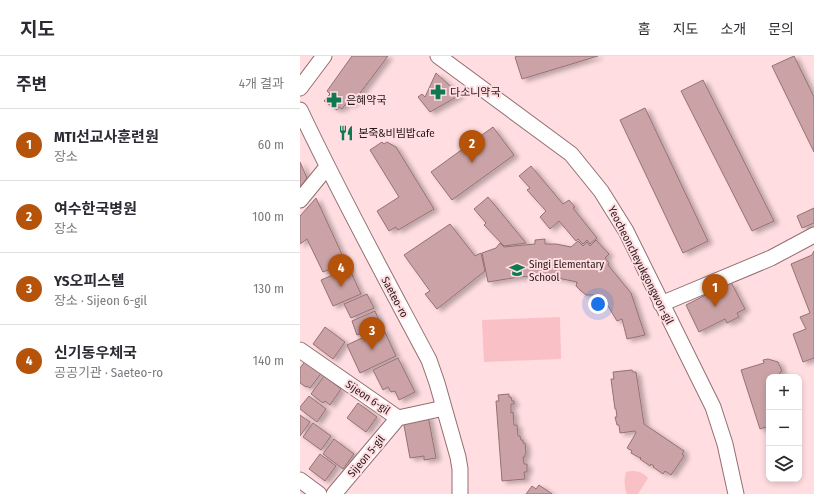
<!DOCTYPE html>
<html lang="ko">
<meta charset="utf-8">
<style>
body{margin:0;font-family:"Fira Sans Condensed","Noto Sans KR",sans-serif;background:#f2f2f3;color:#2b2b33}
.controls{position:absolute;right:12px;bottom:12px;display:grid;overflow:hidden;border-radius:8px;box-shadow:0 2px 6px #0003}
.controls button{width:36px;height:36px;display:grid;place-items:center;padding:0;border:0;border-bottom:1px solid #e1e1e2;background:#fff;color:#2b2b33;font:20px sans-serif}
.you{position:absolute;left:298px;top:248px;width:14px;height:14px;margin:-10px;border:3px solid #fff;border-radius:50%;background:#1a73e8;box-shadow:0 0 0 6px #1a73e833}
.badge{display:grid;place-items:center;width:26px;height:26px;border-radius:50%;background:#b45309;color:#fff;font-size:13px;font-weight:700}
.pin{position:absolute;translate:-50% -33px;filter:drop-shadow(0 1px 2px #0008)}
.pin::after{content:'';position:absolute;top:21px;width:14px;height:12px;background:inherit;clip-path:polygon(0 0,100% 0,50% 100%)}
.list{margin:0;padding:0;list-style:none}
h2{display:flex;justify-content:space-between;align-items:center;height:52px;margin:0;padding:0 16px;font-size:17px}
h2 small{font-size:13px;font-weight:400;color:#7c7c81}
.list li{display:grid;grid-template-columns:26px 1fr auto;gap:12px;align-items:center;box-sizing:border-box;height:72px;padding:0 16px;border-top:1px solid #e1e1e2}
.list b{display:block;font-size:15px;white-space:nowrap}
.list p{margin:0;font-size:13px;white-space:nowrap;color:#7c7c81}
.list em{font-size:13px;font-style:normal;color:#7c7c81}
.icon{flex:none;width:22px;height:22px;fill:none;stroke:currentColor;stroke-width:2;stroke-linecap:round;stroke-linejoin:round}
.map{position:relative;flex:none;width:514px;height:438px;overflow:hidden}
header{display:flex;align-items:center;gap:24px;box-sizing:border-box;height:56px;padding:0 20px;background:#fff;border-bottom:1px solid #e1e1e2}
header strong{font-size:19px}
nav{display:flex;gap:22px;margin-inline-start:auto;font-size:14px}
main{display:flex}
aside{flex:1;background:#fff}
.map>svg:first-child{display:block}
</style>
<header>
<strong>지도</strong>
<nav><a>홈</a><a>지도</a><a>소개</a><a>문의</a></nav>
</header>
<main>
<aside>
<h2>주변<small>4개 결과</small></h2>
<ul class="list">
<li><span class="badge">1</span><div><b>MTI선교사훈련원</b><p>장소</p></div><em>60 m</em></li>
<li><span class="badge">2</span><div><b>여수한국병원</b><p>장소</p></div><em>100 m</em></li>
<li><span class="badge">3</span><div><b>YS오피스텔</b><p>장소 · Sijeon 6-gil</p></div><em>130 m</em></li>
<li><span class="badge">4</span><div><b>신기동우체국</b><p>공공기관 · Saeteo-ro</p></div><em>140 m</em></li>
</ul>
</aside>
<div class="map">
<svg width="514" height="438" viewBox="0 0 514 438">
<defs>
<filter id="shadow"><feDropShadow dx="4.5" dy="2.5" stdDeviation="2" flood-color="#0004"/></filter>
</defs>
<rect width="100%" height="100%" fill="#ffdde0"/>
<path fill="#f9c0c5" d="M260,261L261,303L184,306L182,264Z
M331,415C338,415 343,416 348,422L338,438H327C324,430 324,424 326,416Z"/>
<path fill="#cba3a7" stroke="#957174" filter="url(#shadow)" d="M52,0H88L51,49L47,46L42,53L39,51L37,54L24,45L30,38L27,35Z
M217,0H298L222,23L215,1Z
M494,0L514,41V96L472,10Z
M136,17L160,39L130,56L118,41L122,38L125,41Z
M403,24L474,165L452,175L381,35Z
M345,52L408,185L383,197L320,64Z
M193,71L214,99L152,144L131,116Z
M82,86L84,88L87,86L96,91L134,153L98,174L96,171L89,175L77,155L99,141L70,94Z
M0,106L7,122L0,131Z
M231,110L263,148L269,144L275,151L273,152L297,182L290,188L287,184L283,188L278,183L276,185L259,165L250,173L240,161L246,155L227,134L230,132L219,120Z
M188,141L226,187L204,190L184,169L186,167L174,153Z
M16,142L46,207L23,216L7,183L0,188V160Z
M514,152V167L502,172L497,160Z
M150,168L175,200L181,197L185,215L137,253L125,238L130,235L104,199Z
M245,183V188H256L271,191L278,185L283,190L287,186L290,190L296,184L309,198L305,202L309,207L308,209L331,237L345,279L327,283L322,263L317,265L308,250L298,239H286L280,234L276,230L277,226L258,222L237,220L219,221L188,226L182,197L196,192L200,187L204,191L235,188V184Z
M514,195V302L503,306L493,278L506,273L500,261L510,257L491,208L512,199Z
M49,212L61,238L33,250L21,224Z
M431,226L445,253L437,257L439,261L427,267L425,263L399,276L386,249Z
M67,238L74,252L51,262L44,248Z
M75,255L81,269L57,279L52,265Z
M25,271L45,286L33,303L13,288Z
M83,272L96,300L60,317L47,289Z
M98,302L115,336L99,344L95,335L91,336L88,331L83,334L73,314Z
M7,303L23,315L10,332L7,330L6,331L0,327V312Z
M468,303L478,306L482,315L480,316V318L474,321H469V370L460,373L441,314L464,307L463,304Z
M332,314L333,316H336L344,368L384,395L382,398L384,400L371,419L365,415L363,418L353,411L354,410L351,408L350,410L340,403L341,402L340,401V402L331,397L332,395L327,392L336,377L335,375L320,377L319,369H317L315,361H317L316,353H315L311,323H314L313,316Z
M24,320L41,333L30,349L25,345L23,347L11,338Z
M209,338V341H211L212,345H214V348H211V357L213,356L214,369H217L218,380H220L221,384H223V387H225L226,397L225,398V401H223L224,408H227V416H224L225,423L202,425L196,345H199L198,339Z
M9,340L26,353L17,366L0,353V351Z
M58,347L77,361L66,376L47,362Z
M0,359L10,366L0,380Z
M128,360L136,402L124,404V400L110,402L103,364Z
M13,367L31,380L21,394L3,381Z
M34,383L54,398L43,413L23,398Z
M20,398L36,410L25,425L9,413Z
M239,429L252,438H226L232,430L236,433Z"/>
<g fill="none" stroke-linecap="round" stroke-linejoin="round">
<g stroke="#936f73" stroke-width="17">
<path id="minor" d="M138,0L271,98L301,135L326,175L413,351L425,388L436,438
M0,32L24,0
M0,54C40,139 85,221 129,304L137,327L158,401L160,413V438
M0,144L27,111
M361,248L471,202L514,179
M0,294L98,362L144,352
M0,424L19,438
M34,438L98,362"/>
</g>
<use href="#minor" stroke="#fff" stroke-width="15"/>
</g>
<defs>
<g id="pharmacy-bare" transform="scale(1.2)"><path d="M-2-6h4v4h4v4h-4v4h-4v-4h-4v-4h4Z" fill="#107953" stroke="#ffdde0" stroke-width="2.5" paint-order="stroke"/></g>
<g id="restaurant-bare" transform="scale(1.2)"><path d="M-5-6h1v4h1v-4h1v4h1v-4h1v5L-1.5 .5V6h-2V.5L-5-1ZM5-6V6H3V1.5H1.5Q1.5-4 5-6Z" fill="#107953" stroke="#ffdde0" stroke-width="2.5" paint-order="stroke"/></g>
<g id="school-bare" transform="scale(1.2)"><path d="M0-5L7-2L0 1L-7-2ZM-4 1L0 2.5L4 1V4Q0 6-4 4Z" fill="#107953" stroke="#ffdde0" stroke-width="2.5" paint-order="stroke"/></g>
</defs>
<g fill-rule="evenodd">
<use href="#pharmacy-bare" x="138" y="36"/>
<use href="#pharmacy-bare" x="34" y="44"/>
<use href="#restaurant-bare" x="46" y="77"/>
<use href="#school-bare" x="217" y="214"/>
</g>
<g text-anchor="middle" stroke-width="4" stroke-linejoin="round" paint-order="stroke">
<g font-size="11" fill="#27181a" stroke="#ffdde0" text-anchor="start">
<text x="150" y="40">다소니약국</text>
<text x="46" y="48">은혜약국</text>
<text x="58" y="81">본죽&amp;비빔밥cafe</text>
<text x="229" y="212">Singi Elementary<tspan x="229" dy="13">School</tspan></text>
</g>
<g font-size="11" fill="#27181a" stroke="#ffdde0">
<text transform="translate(341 209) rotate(63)" y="4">Yeocheoncheyukgongwon-gil</text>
<text transform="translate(95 241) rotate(62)" y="4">Saeteo-ro</text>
<text transform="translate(68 341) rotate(34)" y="4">Sijeon 6-gil</text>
<text transform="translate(66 400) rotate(-50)" y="4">Sijeon 5-gil</text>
</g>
</g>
</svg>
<div class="controls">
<button>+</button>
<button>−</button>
<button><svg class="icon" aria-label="layers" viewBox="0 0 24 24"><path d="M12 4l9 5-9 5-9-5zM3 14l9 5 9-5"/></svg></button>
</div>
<div class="you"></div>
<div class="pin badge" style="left:415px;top:251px">1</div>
<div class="pin badge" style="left:172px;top:107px">2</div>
<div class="pin badge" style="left:72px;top:294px">3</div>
<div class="pin badge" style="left:41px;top:231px">4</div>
</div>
</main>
